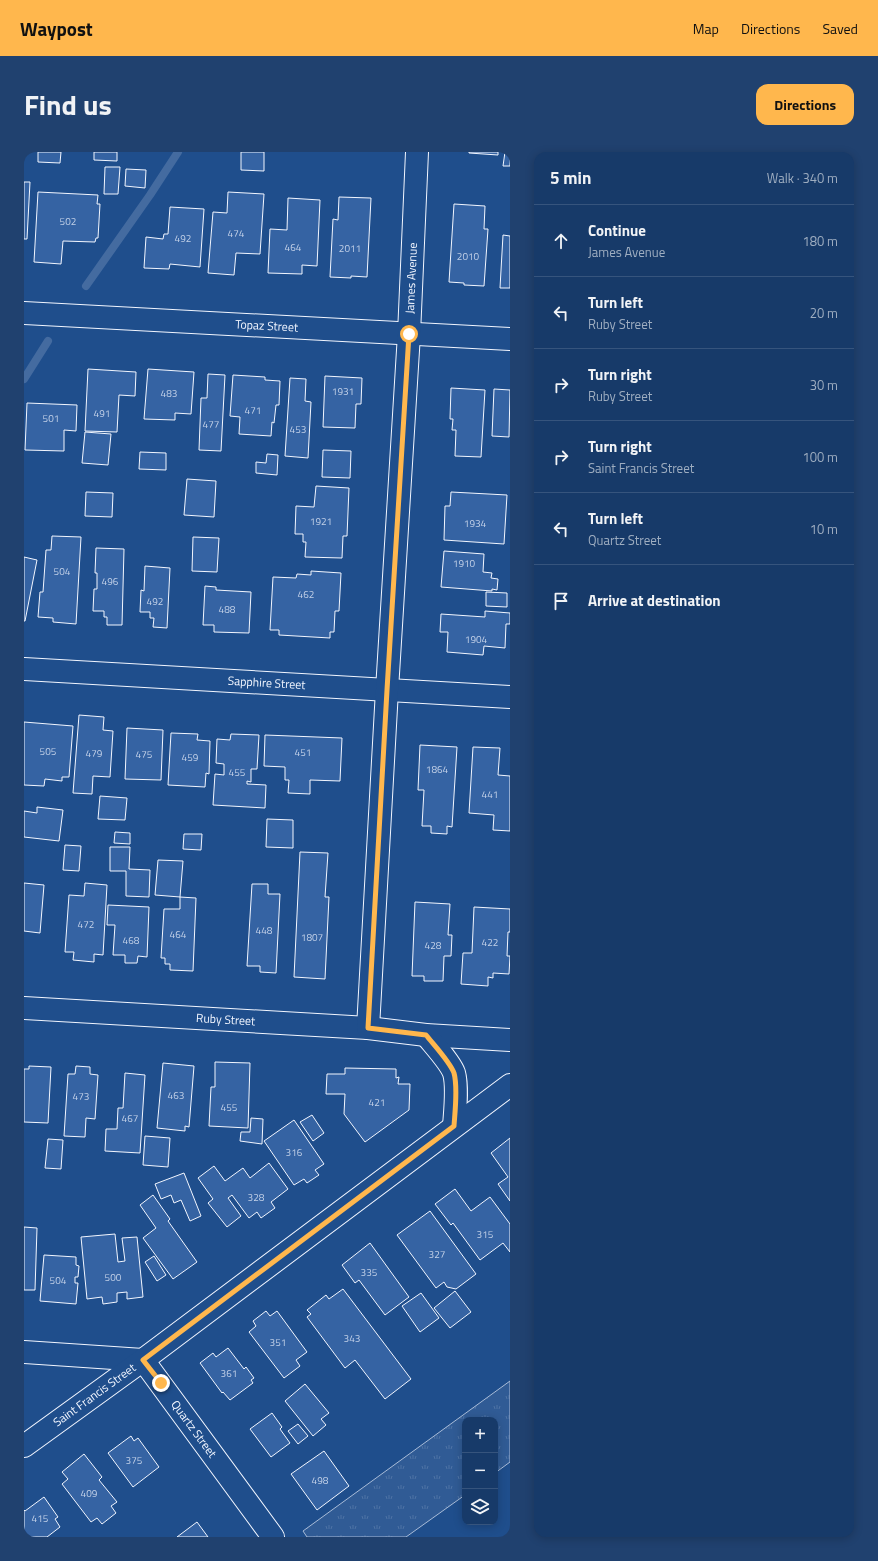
<!DOCTYPE html>
<meta charset="utf-8">
<style>
body{margin:0;font-family:"Titillium Web",sans-serif;background:#20416f;color:#f1f3f6}
.controls{position:absolute;right:12px;bottom:12px;display:grid;overflow:hidden;border-radius:8px;box-shadow:0 2px 10px #0003}
.controls button{width:36px;height:36px;display:grid;place-items:center;padding:0;border:0;border-bottom:1px solid #36547d;background:#173a69;color:#f1f3f6;font:20px sans-serif}
.stop{position:absolute;width:12px;height:12px;margin:-9px;border:3px solid #ffb74d;border-radius:50%;background:#fff}
.stop.end{background:#ffb74d;border-color:#fff;box-shadow:0 1px 4px #0008}
.list{margin:0;padding:0;list-style:none}
h2{display:flex;justify-content:space-between;align-items:center;height:52px;margin:0;padding:0 16px;font-size:17px}
h2 small{font-size:13px;font-weight:400;color:#9eadc0}
.list li{display:grid;grid-template-columns:26px 1fr auto;gap:12px;align-items:center;box-sizing:border-box;height:72px;padding:0 16px;border-top:1px solid #36547d}
.list b{display:block;font-size:15px;white-space:nowrap}
.list p{margin:0;font-size:13px;white-space:nowrap;color:#9eadc0}
.list em{font-size:13px;font-style:normal;color:#9eadc0}
.icon{flex:none;width:22px;height:22px;fill:none;stroke:currentColor;stroke-width:2;stroke-linecap:round;stroke-linejoin:round}
.map{position:relative;flex:none;width:486px;height:1385px;overflow:hidden;border-radius:12px}
header{display:flex;align-items:center;gap:24px;box-sizing:border-box;height:56px;padding:0 20px;background:#ffb74d;color:#111}
header strong{font-size:19px}
nav{display:flex;gap:22px;margin-inline-start:auto;font-size:14px}
.intro{display:flex;align-items:center;justify-content:space-between;box-sizing:border-box;height:96px;padding:0 24px}
h1{margin:0;font-size:28px}
.button{padding:10px 18px;border-radius:12px;background:#ffb74d;color:#111;font-size:14px;font-weight:700}
main{display:flex;gap:24px;padding:0 24px}
aside{flex:1;background:#173a69;border-radius:12px;box-shadow:0 2px 10px #0003}
.map>svg:first-child{display:block}
</style>
<header>
<strong>Waypost</strong>
<nav><a>Map</a><a>Directions</a><a>Saved</a></nav>
</header>
<div class="intro"><h1>Find us</h1><a class="button">Directions</a></div>
<main>
<div class="map">
<svg width="486" height="1385" viewBox="0 0 486 1385">
<defs>
<pattern id="grass-tufts" width="24" height="20" patternUnits="userSpaceOnUse"><rect width="24" height="20" fill="#305b95"/><path d="M3 7l-1-3M5 7V3M7 7l1-3M15 17l-1-3M17 17v-4M19 17l1-3" fill="none" stroke="#4e73a5"/></pattern>
</defs>
<rect width="100%" height="100%" fill="#1f4e8c"/>
<path fill="url(#grass-tufts)" stroke="#a8bbd7" d="M486,1229V1310L471,1321V1268H441V1343L382,1385H283L279,1379Z"/>
<g fill="none" stroke-linecap="round" stroke-linejoin="round">
<path stroke="#446ba0" stroke-width="8" d="M62,134L126,43L154,0
M0,227L24,189"/>
</g>
<path fill="#3563a3" stroke="#f2f6ff" d="M14,0H37L36,11L14,10Z
M70,0H93V9L70,8Z
M217,0H240V19L217,18Z
M445,0H474V3L445,1Z
M481,0H486V14H479Z
M81,15H96L94,42H80Z
M102,17L122,18L121,36L101,34Z
M0,30H6L3,87H0Z
M14,40L74,43L73,52H76L74,86H72L71,90L39,89L37,112L10,110Z
M204,40L240,42L236,102L212,101L210,123L184,121L189,60L203,61Z
M315,45L347,46L343,125L327,124V126L306,125L309,67L314,68Z
M264,46L296,48L293,114L278,113V122L244,121L246,77L263,78Z
M430,52L461,54L460,77H464L460,134L440,133V131L425,130Z
M146,55L180,57L176,115L146,112L145,117L120,116L122,85L139,87L140,82H144Z
M479,83L486,84V136H476Z
M64,217L112,220L111,244L95,243L93,280L61,279Z
M124,217L170,220L167,262L151,261V268L120,267Z
M184,222L201,223L197,299L175,298L177,246H183Z
M209,223L241,225V228L256,229L255,253H252L250,271L248,270L247,284L215,282L216,265L206,264Z
M301,224L338,226L337,252H332L331,276L299,275Z
M266,226L282,227L281,249L287,250L284,306L261,304Z
M427,236L461,238L457,305L431,304L432,278H428L429,267H426Z
M470,237L486,238L485,285L468,284Z
M3,251L53,253L52,279L40,278V299L1,298Z
M61,280L87,282L84,313L58,311Z
M299,298L327,299L326,326L298,325Z
M116,300L142,301V318L115,317Z
M243,302L254,303L253,323L232,321V310L242,311Z
M163,327L192,329L190,365L160,363Z
M292,334L325,336L323,384H319L318,406L281,405L282,390H279V382H271L272,354L290,355Z
M62,340L89,341L88,365L61,364Z
M427,340L483,343L480,392L420,388L421,354H426Z
M28,384L57,385L52,472L29,470V466L14,465L16,440H19L22,398H27Z
M169,385L195,386L193,420L168,419Z
M72,396L100,397L98,473H83V465H80V459H69L70,437H73V421H71Z
M420,399L460,402L459,420L468,421L467,426L474,427L473,438L468,437V439L417,435Z
M0,405L13,408L1,469H0Z
M121,414L146,416L143,476L129,475L130,466H126V460H116L117,438L120,439Z
M287,419L317,421L315,459H311L310,480H306V486L255,483V478H246L249,425L272,426L273,422L287,423Z
M181,434L192,435V438L227,440L225,481L190,480V473H179Z
M462,440L483,441V455L462,454Z
M461,459L486,461V472H482L481,496L460,494L459,503L423,500L424,480H416L417,462L461,465Z
M55,563L80,565L79,578L89,579L86,625L69,624L68,642L49,641Z
M0,570L49,574L45,625H38V629L21,627L20,634L0,633Z
M103,576L139,578L137,628L101,627Z
M147,581L174,582L173,588L186,589L185,622L182,621L181,635L144,633Z
M207,582L235,583L233,617H227V630L223,629V632L242,633L241,656L189,653L191,622L200,623V612L192,611L193,587L206,588Z
M241,583L318,586L316,629L286,628V642L264,641L265,628H261V615L240,614Z
M396,593L433,595L428,675L423,674V682L407,681V674H398L400,638H394Z
M449,595L476,596L474,623L486,624V679L469,678L470,663L445,661Z
M76,644L103,646L101,668L74,667Z
M13,655L39,658L35,689L0,685V659L13,661Z
M243,667L269,668V696L242,695Z
M91,680L106,681V692L90,691Z
M160,682H178L177,698L159,697Z
M41,693L57,694L55,719L39,718Z
M86,695H106L105,717L126,718L125,745L102,744V719H86Z
M276,700L304,701L301,745H305L301,827L270,825Z
M134,708L159,709L156,745L131,743Z
M0,731L20,733L16,781L0,779Z
M61,731L83,733L79,803L70,802V810L49,808L50,800H41L45,743L60,744Z
M228,732H244V742H256L252,821L236,820V814H223Z
M156,745L172,746L169,819L146,818V812H141V806H137L140,757H156Z
M391,750L426,752L424,783H428L427,804H420L419,829H400V824H388Z
M84,753L125,755L123,805L114,804L113,811H101V803H89L91,773H83Z
M450,755L486,757V780H484L483,804H486L485,822L469,821V826L464,825V834L437,832L439,801H448Z
M191,910L226,911L224,976L185,974L187,935H191Z
M139,911L170,914L165,975L161,974V979L133,976Z
M5,914L27,915L24,971L0,970V917H5Z
M52,914L66,915V922L74,923L71,967L62,966L61,985L40,984L44,922H51Z
M321,916L372,917V926L375,925L374,932H386L385,958L341,990L320,962L321,942H302L303,922H321Z
M101,921L121,923L116,1001L81,999L82,977H93L94,956H99Z
M288,963L300,981L289,989L276,970Z
M227,966L239,967L238,992L216,989L217,980H226Z
M270,968L300,1012L291,1018L295,1023L283,1031L280,1027L270,1033L240,989Z
M121,984L146,986L144,1015L119,1013Z
M486,986V1049L474,1032L484,1025L467,1001Z
M24,987L39,988L37,1017L21,1016Z
M245,1011L264,1037L247,1050L251,1056L237,1066L233,1060L225,1066L208,1043L204,1046L217,1064L203,1075L184,1051L189,1047L174,1026L190,1014L201,1029L219,1016L226,1026Z
M160,1021L177,1064L166,1069L157,1048L150,1051L147,1043L137,1047L131,1032Z
M431,1037L447,1059L466,1045L486,1072V1100L479,1091L456,1108L429,1071L427,1073L411,1052Z
M129,1043L146,1067L144,1069L173,1110L149,1127L119,1086L132,1076L116,1053Z
M406,1059L452,1122L432,1137L423,1135L420,1130L412,1136L373,1083Z
M0,1075L13,1076L11,1138H0Z
M91,1082L94,1110L101,1109L98,1086L113,1085L119,1145L103,1147V1140L93,1141V1150L79,1152L78,1145L63,1147L57,1085Z
M346,1091L385,1145L361,1163L335,1128L331,1131L318,1113Z
M20,1103L52,1105V1113L55,1114L54,1125H51V1131H54L52,1152L16,1149Z
M130,1104L142,1123L133,1129L121,1110Z
M319,1137L387,1227L361,1247L331,1208L321,1216L283,1165L287,1162L283,1158L302,1143L305,1147Z
M431,1139L447,1160L426,1176L410,1156Z
M397,1141L415,1166L396,1180L378,1154Z
M242,1159L246,1164L253,1159L283,1200L272,1208L276,1214L260,1226L225,1180L232,1174L229,1169Z
M204,1196L220,1217L222,1215L230,1226L227,1228L229,1231L206,1248L199,1240L198,1241L176,1211L189,1201L192,1205Z
M281,1232L305,1261L297,1267L302,1273L289,1284L261,1249Z
M248,1261L258,1275L256,1277L266,1291L247,1305L226,1277Z
M274,1272L284,1284L274,1292L264,1279Z
M107,1284L110,1289L114,1286L135,1315L109,1335L84,1301Z
M300,1299L325,1334L293,1358L267,1322Z
M60,1302L78,1325L75,1328L93,1350L87,1354L92,1361L78,1372L73,1366L67,1370L38,1332L44,1327L38,1320Z
M20,1345L34,1365L31,1367L36,1375L23,1385H0V1358L1,1359Z
M173,1370L184,1385H153Z"/>
<g fill="none" stroke-linecap="round" stroke-linejoin="round">
<g stroke="#f2f6ff" stroke-width="24">
<g id="minor">
<path id="s1" d="M0,161L486,187"/>
<path id="s2" d="M0,517L486,545"/>
<path id="s3" d="M0,856L344,876L402,883L486,888"/>
<path id="s4" d="M344,876L363,538L385,182L393,0"/>
<path d="M402,883C410,893 426,910 430,921C434,935 431,960 430,974"/>
<path id="s5" d="M0,1200L119,1208L249,1385"/>
<path id="s6" d="M0,1294L119,1208L486,933"/>
</g>
</g>
<use href="#minor" stroke="#1f4e8c" stroke-width="22"/>
</g>
<g fill="none" stroke-linecap="round" stroke-linejoin="round">
<path stroke="#ffb74d" stroke-width="5" d="M137,1231L119,1208L430,974C431,959 434,935 430,921C426,910 410,893 402,883L344,876L363,538L385,182"/>
</g>
<g text-anchor="middle" stroke-width="3" stroke-linejoin="round" paint-order="stroke">
<g font-size="10" fill="#c3d1e8">
<text x="44" y="73">502</text>
<text x="212" y="85">474</text>
<text x="159" y="90">492</text>
<text x="269" y="99">464</text>
<text x="326" y="100">2011</text>
<text x="444" y="108">2010</text>
<text x="319" y="243">1931</text>
<text x="145" y="245">483</text>
<text x="229" y="262">471</text>
<text x="78" y="265">491</text>
<text x="27" y="270">501</text>
<text x="187" y="276">477</text>
<text x="274" y="281">453</text>
<text x="297" y="373">1921</text>
<text x="451" y="375">1934</text>
<text x="440" y="415">1910</text>
<text x="38" y="423">504</text>
<text x="86" y="433">496</text>
<text x="282" y="446">462</text>
<text x="131" y="453">492</text>
<text x="203" y="461">488</text>
<text x="452" y="491">1904</text>
<text x="24" y="603">505</text>
<text x="279" y="604">451</text>
<text x="70" y="605">479</text>
<text x="120" y="606">475</text>
<text x="166" y="609">459</text>
<text x="413" y="621">1864</text>
<text x="213" y="624">455</text>
<text x="466" y="646">441</text>
<text x="62" y="776">472</text>
<text x="240" y="782">448</text>
<text x="154" y="786">464</text>
<text x="288" y="789">1807</text>
<text x="107" y="792">468</text>
<text x="466" y="794">422</text>
<text x="409" y="797">428</text>
<text x="152" y="947">463</text>
<text x="57" y="948">473</text>
<text x="353" y="954">421</text>
<text x="205" y="959">455</text>
<text x="106" y="970">467</text>
<text x="270" y="1004">316</text>
<text x="232" y="1049">328</text>
<text x="461" y="1086">315</text>
<text x="413" y="1106">327</text>
<text x="345" y="1124">335</text>
<text x="89" y="1129">500</text>
<text x="34" y="1132">504</text>
<text x="328" y="1190">343</text>
<text x="254" y="1194">351</text>
<text x="205" y="1225">361</text>
<text x="110" y="1312">375</text>
<text x="296" y="1332">498</text>
<text x="65" y="1345">409</text>
<text x="16" y="1370">415</text>
</g>
<g font-size="12" fill="#f2f6ff" stroke="#1f4e8c">
<text dy="4" stroke="none"><textPath href="#s4" startOffset="751">James Avenue</textPath></text>
<text dy="4" stroke="none"><textPath href="#s1" startOffset="243">Topaz Street</textPath></text>
<text dy="4" stroke="none"><textPath href="#s2" startOffset="243">Sapphire Street</textPath></text>
<text dy="4" stroke="none"><textPath href="#s3" startOffset="202">Ruby Street</textPath></text>
<text dy="4" stroke="none"><textPath href="#s6" startOffset="87">Saint Francis Street</textPath></text>
<text dy="4" stroke="none"><textPath href="#s5" startOffset="205">Quartz Street</textPath></text>
</g>
</g>
</svg>
<div class="controls">
<button>+</button>
<button>−</button>
<button><svg class="icon" aria-label="layers" viewBox="0 0 24 24"><path d="M12 4l9 5-9 5-9-5zM3 14l9 5 9-5"/></svg></button>
</div>
<div class="stop" style="left:385px;top:182px"></div>
<div class="stop end" style="left:137px;top:1231px"></div>
</div>
<aside>
<h2>5 min<small>Walk · 340 m</small></h2>
<ul class="list">
<li><svg class="icon" aria-label="ahead" viewBox="0 0 24 24"><path d="M12 20V5M6 11l6-6 6 6"/></svg><div><b>Continue</b><p>James Avenue</p></div><em>180 m</em></li>
<li><svg class="icon" aria-label="left" viewBox="0 0 24 24"><path d="M17 20v-9H6M10 6l-5 5 5 5"/></svg><div><b>Turn left</b><p>Ruby Street</p></div><em>20 m</em></li>
<li><svg class="icon" aria-label="right" viewBox="0 0 24 24"><path d="M7 20v-9h11M14 6l5 5-5 5"/></svg><div><b>Turn right</b><p>Ruby Street</p></div><em>30 m</em></li>
<li><svg class="icon" aria-label="right" viewBox="0 0 24 24"><path d="M7 20v-9h11M14 6l5 5-5 5"/></svg><div><b>Turn right</b><p>Saint Francis Street</p></div><em>100 m</em></li>
<li><svg class="icon" aria-label="left" viewBox="0 0 24 24"><path d="M17 20v-9H6M10 6l-5 5 5 5"/></svg><div><b>Turn left</b><p>Quartz Street</p></div><em>10 m</em></li>
<li><svg class="icon" aria-label="arrive" viewBox="0 0 24 24"><path d="M6 21V4h12l-3 4 3 4H6"/></svg><div><b>Arrive at destination</b></div></li>
</ul>
</aside>
</main>
